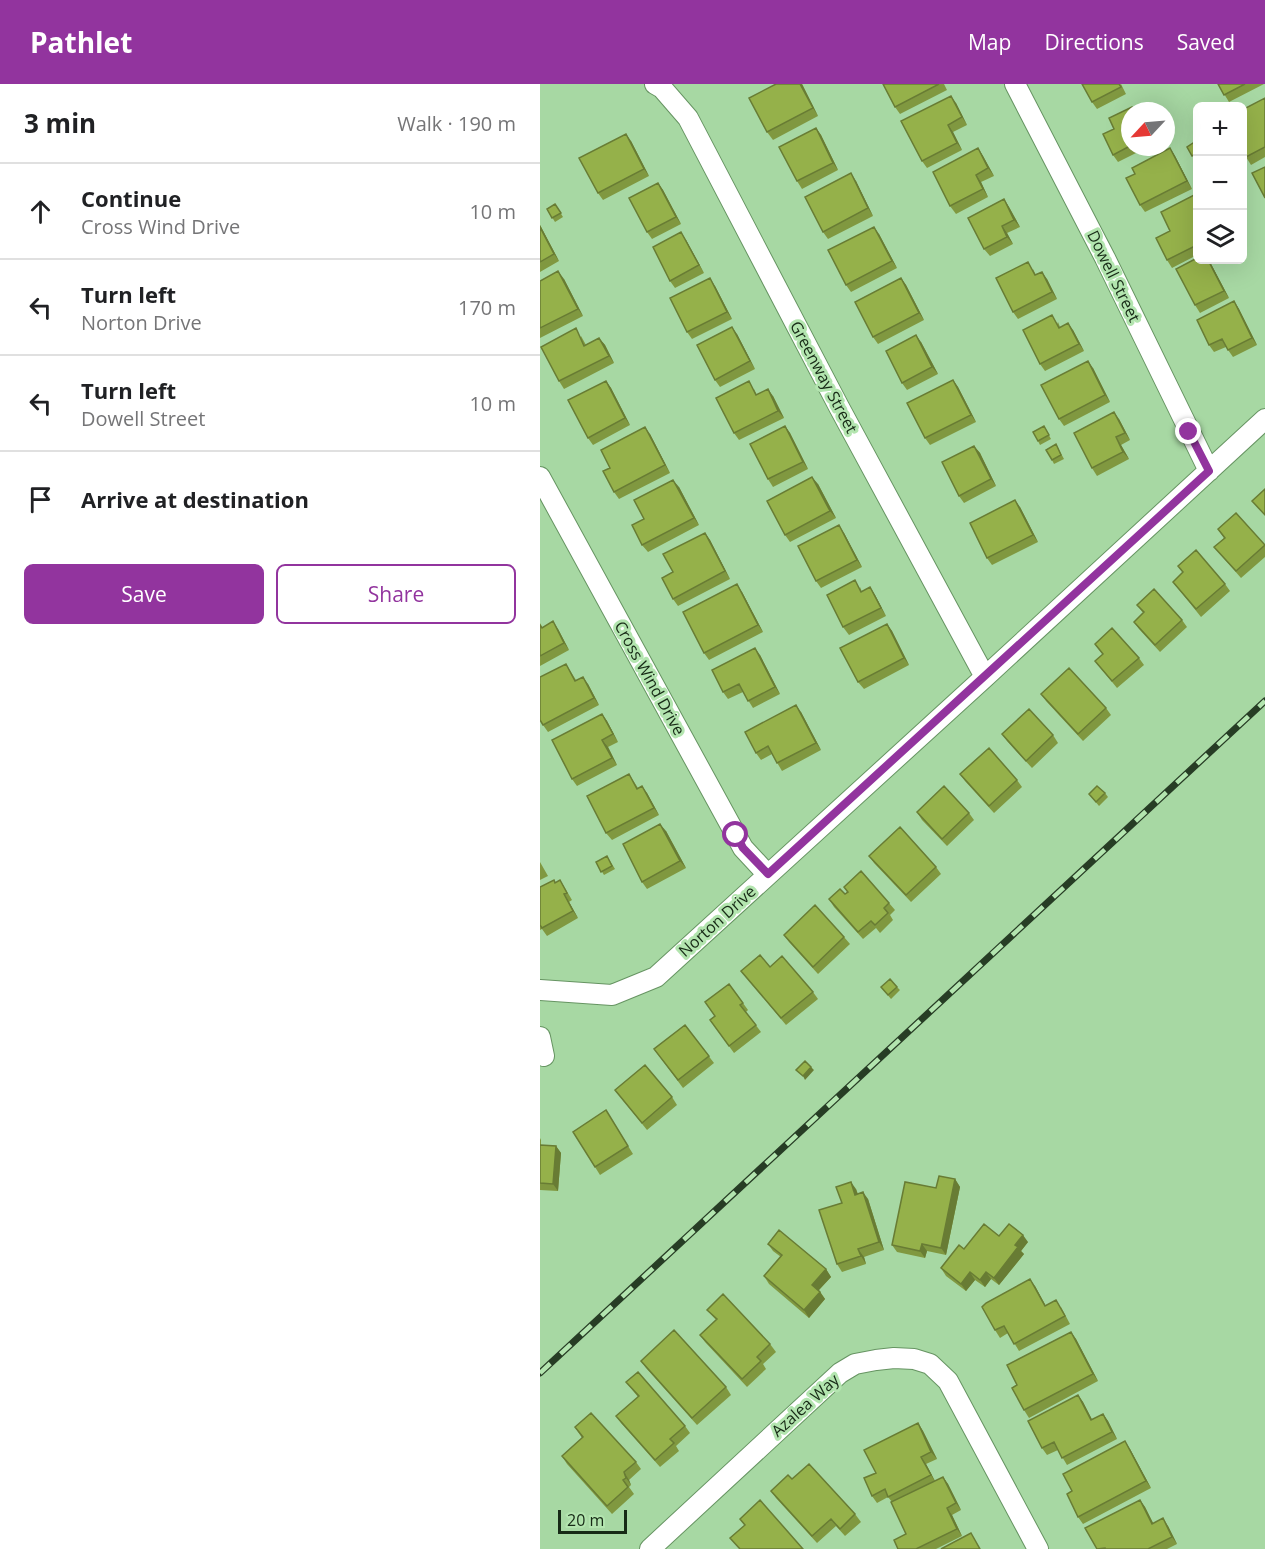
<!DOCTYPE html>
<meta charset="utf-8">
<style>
body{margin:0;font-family:"Open Sans",sans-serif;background:#f2f2f2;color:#202124}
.controls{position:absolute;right:18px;top:18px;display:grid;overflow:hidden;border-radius:9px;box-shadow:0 6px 24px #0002}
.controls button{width:54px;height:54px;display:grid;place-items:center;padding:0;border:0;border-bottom:2px solid #e0e0e0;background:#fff;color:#202124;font:30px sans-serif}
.compass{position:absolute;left:581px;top:18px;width:54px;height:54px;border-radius:50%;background:#fff;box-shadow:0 6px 24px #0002;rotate:244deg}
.scale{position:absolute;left:18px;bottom:15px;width:69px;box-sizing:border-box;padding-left:6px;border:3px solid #172a16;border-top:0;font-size:16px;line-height:21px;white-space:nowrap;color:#172a16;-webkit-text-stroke:4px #b3e5af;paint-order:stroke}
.stop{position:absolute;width:18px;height:18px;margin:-14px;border:4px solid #92349e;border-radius:50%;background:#fff}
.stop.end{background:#92349e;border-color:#fff;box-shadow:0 2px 6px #0008}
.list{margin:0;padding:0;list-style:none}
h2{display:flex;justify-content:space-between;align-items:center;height:78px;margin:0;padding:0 24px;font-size:26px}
h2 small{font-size:20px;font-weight:400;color:#757577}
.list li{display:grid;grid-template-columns:39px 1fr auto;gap:18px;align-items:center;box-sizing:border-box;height:96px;padding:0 24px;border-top:2px solid #e0e0e0}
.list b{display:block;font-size:22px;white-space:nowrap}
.list p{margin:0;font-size:20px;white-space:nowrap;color:#757577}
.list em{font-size:20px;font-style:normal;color:#757577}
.actions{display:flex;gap:12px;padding:18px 24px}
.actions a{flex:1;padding:14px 0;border:2px solid #92349e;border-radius:9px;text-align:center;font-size:21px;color:#92349e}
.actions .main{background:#92349e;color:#fff}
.icon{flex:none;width:33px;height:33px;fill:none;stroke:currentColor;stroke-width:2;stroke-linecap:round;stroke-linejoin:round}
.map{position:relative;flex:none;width:725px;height:1465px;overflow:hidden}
header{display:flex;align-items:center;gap:36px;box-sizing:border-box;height:84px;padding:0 30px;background:#92349e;color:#fff}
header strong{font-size:28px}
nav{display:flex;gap:33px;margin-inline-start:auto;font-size:21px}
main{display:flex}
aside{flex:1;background:#fff}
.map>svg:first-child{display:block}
</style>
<header>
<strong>Pathlet</strong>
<nav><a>Map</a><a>Directions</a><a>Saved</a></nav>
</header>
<main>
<aside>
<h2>3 min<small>Walk · 190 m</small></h2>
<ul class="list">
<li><svg class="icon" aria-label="ahead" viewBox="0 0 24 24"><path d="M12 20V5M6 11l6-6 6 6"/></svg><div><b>Continue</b><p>Cross Wind Drive</p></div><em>10 m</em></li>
<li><svg class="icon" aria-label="left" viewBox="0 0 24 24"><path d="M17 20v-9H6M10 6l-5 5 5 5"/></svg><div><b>Turn left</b><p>Norton Drive</p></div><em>170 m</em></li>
<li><svg class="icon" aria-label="left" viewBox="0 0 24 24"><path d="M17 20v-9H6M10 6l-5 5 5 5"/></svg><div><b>Turn left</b><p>Dowell Street</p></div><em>10 m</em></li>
<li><svg class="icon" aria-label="arrive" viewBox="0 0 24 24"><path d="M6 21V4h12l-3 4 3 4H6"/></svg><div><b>Arrive at destination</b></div></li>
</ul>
<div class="actions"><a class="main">Save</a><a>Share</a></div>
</aside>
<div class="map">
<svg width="725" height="1465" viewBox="0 0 725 1465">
<rect width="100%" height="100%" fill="#a7d8a3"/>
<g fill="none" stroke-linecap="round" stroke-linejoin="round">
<g stroke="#669462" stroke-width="22">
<path id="minor" d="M115,0L122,4L148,34L299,323L445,593
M475,0L565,174L669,387
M0,393L203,764L228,791
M0,906L72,911L116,893L445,593L725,335
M0,953L4,972
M110,1465L300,1289L315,1280L336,1276L354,1274L374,1275L390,1280L408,1297L498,1465"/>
</g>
<use href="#minor" stroke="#fff" stroke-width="20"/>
<g stroke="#273d25" stroke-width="7">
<path id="rail" d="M0,1289L725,617"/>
</g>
<use href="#rail" stroke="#b3e5af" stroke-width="4.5" stroke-dasharray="14" stroke-linecap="butt"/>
</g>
<path fill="#809840" d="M236,0H262L278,32L233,56L227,48Z
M343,0H404L407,6L360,30L355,23Z
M581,0L586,10L557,25L552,18Z
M678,0H724L689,18Z
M725,14V73L711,81L706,73Z
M416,19L427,41L413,48L422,66L387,84L382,77Z
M590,27V63H608L578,78L573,71L574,45Z
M276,44L281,51L298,86L262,105L257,97Z
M91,57L109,92L63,116L58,109Z
M647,63L657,65V74L655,76Z
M438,64L443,72L454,92L441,98L448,113L416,130L410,122Z
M630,64L635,72L652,105L605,128L600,121L595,90Z
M316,97L333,132L288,155L283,148Z
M118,99L123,106L141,140L112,155L107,148Z
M657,112V171L632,184L627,176L630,147Z
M464,115L469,123L480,143L467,149L473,160L450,172L444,165Z
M15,120L23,133L15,138L7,125Z
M0,141L19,177L0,188Z
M339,150L357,184L311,208L306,201Z
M146,156L164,189L135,204L130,197Z
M670,178L689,214L660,229L655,221Z
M493,185L496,191L507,195L517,215L478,235L473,228Z
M361,194L366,201L384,236L338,260L333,253Z
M24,195L43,232L0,254V197Z
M175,202L192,235L152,255L147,248Z
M694,217L699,225L717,261L693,273L686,263L674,268L669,261Z
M518,238L520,243L533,246L544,267L505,287L500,280Z
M197,250L215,285L180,303L175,296Z
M41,252L46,261L59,254L65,261L74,279L24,305L19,297Z
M381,258L398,290L367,306L362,299Z
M553,284L570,318L524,342L519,335Z
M413,296L418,303L436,338L390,361L385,354Z
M66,297L71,304L90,341L53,361L48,354Z
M214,305L217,311L233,312L244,334L199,356L194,349Z
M579,335L590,356L581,361L589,375L557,392L552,384Z
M245,342L250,349L268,385L233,403L228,395Z
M506,346L511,355L500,361L498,357Z
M110,350L130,389L79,415L74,408L70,384Z
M434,362L440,369L456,402L424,419L419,412Z
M518,364L524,375L514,380L512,376Z
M278,400L296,434L250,458L245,451Z
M139,403L159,441L108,468L102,461L104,435Z
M480,423L498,458L452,481L447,474Z
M696,429L725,462V473L701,494L680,470L674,463L684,454L678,445Z
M165,449L170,456L190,495L138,522L133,515V488Z
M304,449L322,483L281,504L276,497Z
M638,482L685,500L690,507L661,533L633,498L643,489Z
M320,503L322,508L330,503L335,511L346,532L309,551L303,543Z
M202,508L223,548L169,576L164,569Z
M597,521L642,536L647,543L620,568L599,545L594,538L603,529Z
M0,539L2,543L18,545L29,566L0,582Z
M347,540L352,547L369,581L324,605L318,598Z
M555,560L599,574L604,581L577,604L555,577L563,570Z
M220,571L240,610L213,624L203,608L188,615L183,608Z
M26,580L36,596L48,600L59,621L8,648L3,641Z
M501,610L566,624L571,631L543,657L506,617Z
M261,628L281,666L242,687L232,670L221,676L216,669Z
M62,630L67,637L78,658L68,663L77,681L37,702L32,695Z
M462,650L513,651L518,659L492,684L467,657Z
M89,690L98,704L107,709L119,731L72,756L66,749Z
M420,690L477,696L482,703L454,729L425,697Z
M565,709L568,713L559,722L549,710Z
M377,728L429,729L434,736L407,762L382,736Z
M126,747L146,784L107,805L102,798Z
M67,772L75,785L64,791L56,778Z
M329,772L396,783L401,790L371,818L334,779Z
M0,778L8,792L0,796Z
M14,796L16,799L20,796L25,804L32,816L29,818L38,834L7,852L2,845L0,846V803Z
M304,803L349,819L355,826L350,831L353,836L340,849L336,844L323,855L294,823L289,815L305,810L307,808Z
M244,851L304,853L310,860L278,890L249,858Z
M230,883L273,908L278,915L246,941L201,887Z
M189,900L208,926L206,928L221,948L194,969L170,936L175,932Z
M341,903H357L360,906L351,915Z
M145,941L174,979L143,1004L114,965Z
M75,1006L132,1013L137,1021L107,1046Z
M71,1034L93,1070L60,1091L55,1083Z
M0,1054L1,1056V1061L16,1062L21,1069L18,1107L0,1106Z
M415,1095L420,1103L406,1171L387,1167L385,1174L357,1168L352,1161L396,1104Z
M316,1105L318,1110L328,1115L344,1166L324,1173L326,1180L302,1188L297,1180L302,1119Z
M459,1152L488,1158L481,1167L484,1170L459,1201L451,1195L445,1203L435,1196L426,1207L406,1192L401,1184L424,1165Z
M228,1160L286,1185L291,1193L279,1206L285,1215L269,1234L229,1200L224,1192L241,1173L233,1167Z
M495,1202L506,1222L521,1223L530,1240L479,1267L468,1249L460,1254L455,1246Z
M167,1226L230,1260L236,1268L223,1280L226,1285L207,1303L165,1258L160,1251L176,1236Z
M531,1248L536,1255L558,1297L489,1334L484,1326L477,1301Z
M101,1277L186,1303L191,1311L157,1341L106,1284Z
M86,1298L145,1342L150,1349L136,1362L139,1367L120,1383L81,1339L76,1332L98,1313Z
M538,1311L543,1318L552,1336L563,1330L568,1337L577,1355L527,1381L518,1366L507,1371L502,1364Z
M378,1339L383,1347L397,1375L386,1380L395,1397L403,1393L408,1400L421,1426L412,1431L422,1452L396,1465H358L366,1450L352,1418L348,1413L337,1419L332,1412L336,1389Z
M35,1343L96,1378L101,1385L89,1396L91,1401L89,1403L94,1410L72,1430L27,1380L22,1372L42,1354Z
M590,1365L611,1404L543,1440L538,1433L532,1407Z
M252,1395L315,1430L321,1438L305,1452L296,1442L277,1459L236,1414L231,1407Z
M600,1416L605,1423L613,1439L628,1442L637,1460L627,1465H557Z"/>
<path fill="#687c34" d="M260,0H262L278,32L273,24Z
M411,12L416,19L427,41L422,33Z
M408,41L413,48L422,66L417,59Z
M276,44L281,51L298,86L293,79Z
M86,50L91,57L109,92L104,85Z
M438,64L443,72L454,92L448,84Z
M630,64L635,72L652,105L647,97Z
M311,89L316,97L333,132L328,124Z
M436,91L441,98L448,113L443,105Z
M118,99L123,106L141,140L136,133Z
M464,115L469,123L480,143L474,136Z
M0,141L19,177L14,170L0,143Z
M462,142L467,149L473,160L467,153Z
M334,143L339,150L357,184L352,177Z
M141,148L146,156L164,189L159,181Z
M668,176L670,178L689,214L684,207Z
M18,187L24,195L43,232L38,225Z
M502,188L507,195L517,215L512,208Z
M170,194L175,202L192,235L187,228Z
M361,194L366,201L384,236L379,229Z
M694,217L699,225L717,261L712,254Z
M528,239L533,246L544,267L539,260Z
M192,243L197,250L215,285L210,277Z
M376,251L381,258L398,290L392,283Z
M59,254L65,261L74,279L69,272Z
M548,277L553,284L570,318L565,311Z
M413,296L418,303L436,338L431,331Z
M66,297L71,304L90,341L85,334Z
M228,305L233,312L244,334L238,327Z
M574,328L579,335L590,356L585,349Z
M245,342L250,349L268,385L263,378Z
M105,343L110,350L130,389L125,381Z
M576,353L581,361L589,375L583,368Z
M434,362L440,369L456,402L451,395Z
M272,393L278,400L296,434L290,427Z
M133,396L139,403L159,441L154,434Z
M475,416L480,423L498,458L493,451Z
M299,441L304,449L322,483L317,476Z
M165,449L170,456L190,495L185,487Z
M197,500L202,508L223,548L218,541Z
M330,503L335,511L346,532L341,524Z
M13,537L18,545L29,566L24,559Z
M347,540L352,547L369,581L364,574Z
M215,564L220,571L240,610L235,603Z
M43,593L48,600L59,621L54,614Z
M256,621L261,628L281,666L276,659Z
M62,630L67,637L78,658L73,650Z
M62,656L68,663L77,681L72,674Z
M102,702L107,709L119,731L114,724Z
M120,740L126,747L146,784L140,777Z
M24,810L29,818L38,834L33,827Z
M271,983L274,986L265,996L263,992Z
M16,1062L21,1069L18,1107L13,1100Z
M415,1095L420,1103L406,1171L401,1164Z
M311,1098L316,1105L320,1118L315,1111Z
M323,1108L328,1115L344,1166L339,1158Z
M483,1151L488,1158L481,1167L484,1170L459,1201L454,1194L475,1161Z
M382,1160L387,1167L385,1174L380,1167Z
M318,1165L324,1173L326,1180L321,1172Z
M286,1185L291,1193L277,1208L272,1201Z
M430,1188L435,1196L426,1207L421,1200Z
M446,1188L451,1195L445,1203L440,1196Z
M490,1195L495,1202L510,1230L505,1222Z
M280,1208L285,1215L269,1234L264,1226Z
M531,1248L536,1255L558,1297L553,1290Z
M538,1311L543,1318L556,1343L551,1336Z
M563,1330L568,1337L577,1355L572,1348Z
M378,1339L383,1347L397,1375L391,1368Z
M585,1357L590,1365L611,1404L606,1397Z
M381,1373L386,1380L396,1399L391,1391Z
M84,1388L89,1396L91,1401L86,1394Z
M403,1393L408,1400L421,1426L416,1419Z
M600,1416L605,1423L617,1447L612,1440Z
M407,1424L412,1431L422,1452L417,1445Z
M623,1434L628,1442L637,1460L632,1453Z"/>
<path fill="#95b14a" stroke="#687c34" stroke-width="1.5" d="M236,0H260L273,24L227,48L209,14Z
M343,0H399L355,23Z
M542,0H579L581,3L552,18Z
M678,0H705L684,11Z
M411,12L422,33L408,41L417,59L382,77L361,37Z
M725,14V63L706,73L702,66V26Z
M592,23L595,27H590V62L573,71L563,50L574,45L569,34Z
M276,44L293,79L257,97L239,63Z
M86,50L104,85L58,109L39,74Z
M653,59L657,66V69L652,72L647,63Z
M438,64L448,84L436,91L443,105L410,122L393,88Z
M630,64L647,97L600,121L586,94L595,90L592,84Z
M725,83V114L712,89Z
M311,89L328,124L283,148L265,113Z
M118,99L136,133L107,148L89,114Z
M656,110L657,113V161L627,176L616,154L630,147L621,128Z
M464,115L474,136L462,142L467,153L444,165L428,134Z
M15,120L21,129L12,134L7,125Z
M0,143L14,170L0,178Z
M334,143L352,177L306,201L288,166Z
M141,148L159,181L130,197L113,163Z
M657,174V176H668L684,207L655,221L636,185Z
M488,178L495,191L502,188L512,208L473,228L456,194Z
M18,187L38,225L0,244V197Z
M170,194L187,228L147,248L130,214Z
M361,194L379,229L333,253L315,218Z
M694,217L712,254L688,266L682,255L669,261L657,236Z
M512,231L519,244L528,239L539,260L500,280L483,246Z
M192,243L210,277L175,296L157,261Z
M36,244L44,262L59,254L69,272L19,297L1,263Z
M376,251L392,283L362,299L346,267Z
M548,277L565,311L519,335L501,301Z
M413,296L431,331L385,354L367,319Z
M66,297L85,334L48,354L28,316Z
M209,297L216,311L228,305L238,327L194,349L176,314Z
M574,328L585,349L576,353L583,368L552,384L534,349Z
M245,342L263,378L228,395L210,360Z
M504,342L509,351L498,357L493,348Z
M105,343L125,381L74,408L63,387L70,384L61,366Z
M516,360L521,371L512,376L506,366Z
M434,362L451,395L419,412L402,378Z
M272,393L290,427L245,451L227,417Z
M133,396L154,434L102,461L92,441L104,435L94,416Z
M725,405V431L712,417Z
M475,416L493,451L447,474L430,439Z
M696,429L725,461L696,487L674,463L685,454L678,445Z
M299,441L317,476L276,497L258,462Z
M165,449L185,487L133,515L122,494L133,488L123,470Z
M656,466L685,500L656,525L633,498L643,488L638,482Z
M315,496L321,508L330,503L341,524L303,543L287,511Z
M197,500L218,541L164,569L143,528Z
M614,505L642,536L615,561L594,538L604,528L597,521Z
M13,537L24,559L0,572V541L2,544Z
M347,540L364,574L318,598L300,564Z
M572,544L599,574L572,597L555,577L563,570L555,560Z
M215,564L235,603L208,617L199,600L183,608L172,586Z
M26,580L35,597L43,593L54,614L3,641L0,636V593Z
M529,584L566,624L538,650L501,610Z
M256,621L276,659L237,679L228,662L216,669L205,648Z
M489,625L513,651L486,677L462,650Z
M62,630L73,650L62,656L72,674L32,695L12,656Z
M449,664L477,696L449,722L420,690Z
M89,690L97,705L102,702L114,724L66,749L47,712Z
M404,702L429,729L402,755L377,728Z
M557,702L565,709L556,718L549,710Z
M120,740L140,777L102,798L83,760Z
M360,743L396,783L366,811L329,772Z
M67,772L72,782L61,788L56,778Z
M321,787L349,819L344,824L348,829L335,841L331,837L318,848L289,815L300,805L305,810L308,808L304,803Z
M14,796L15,799L20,796L27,809L24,810L33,827L2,844L0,841V803Z
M275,821L304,853L273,883L244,851Z
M220,871L230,883L242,872L273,908L241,934L201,887Z
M350,895L357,903L348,911L341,903Z
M189,900L203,919L200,921L216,941L189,962L170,936L175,932L165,918Z
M145,941L169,972L138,996L114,965Z
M265,977L271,983L263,992L256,986Z
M105,981L132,1013L102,1039L75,1006Z
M66,1026L88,1062L55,1083L33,1048Z
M0,1061L16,1062L13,1100L0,1099Z
M399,1092L415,1095L401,1164L382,1160L380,1167L352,1161L365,1098L396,1104Z
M311,1098L315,1111L323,1108L339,1158L318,1165L321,1172L297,1180L279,1126L302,1119L296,1103Z
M444,1140L459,1152L469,1140L483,1151L475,1161L478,1163L454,1194L446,1188L440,1196L430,1188L421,1200L401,1184L419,1161L424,1165Z
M239,1146L286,1185L272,1201L280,1208L264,1226L224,1192L242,1171L228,1160Z
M490,1195L505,1222L516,1216L525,1232L474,1260L464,1242L455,1246L442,1223L446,1219Z
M183,1210L230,1260L217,1273L221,1277L202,1295L160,1251L177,1235L167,1226Z
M134,1246L186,1303L152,1334L101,1277Z
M531,1248L553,1290L484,1326L472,1304L477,1301L467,1281Z
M98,1288L145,1342L130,1355L134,1359L115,1376L76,1332L99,1312L86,1298Z
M538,1311L551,1336L563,1330L572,1348L522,1374L514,1358L502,1364L488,1337Z
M51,1329L96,1378L84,1388L86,1394L83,1396L88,1403L67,1422L22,1372L43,1353L35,1343Z
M378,1339L391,1368L381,1373L391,1391L348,1413L345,1405L332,1412L324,1394L336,1389L324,1366Z
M585,1357L606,1397L538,1433L527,1410L532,1407L523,1390Z
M269,1380L315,1430L300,1445L291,1435L272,1452L231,1407L248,1391L252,1395Z
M403,1393L416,1419L407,1424L417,1445L376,1465H358L354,1456L366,1450L351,1418Z
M220,1416L263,1465H200L190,1454L205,1441L200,1435Z
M600,1416L612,1440L623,1434L632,1453L608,1465H565V1464L557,1465L545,1444Z
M431,1449L440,1465H401Z"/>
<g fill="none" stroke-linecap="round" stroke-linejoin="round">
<path stroke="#92349e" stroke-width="8" d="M196,751L203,764L228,790L669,387L649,348"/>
</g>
<g text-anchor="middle" stroke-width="6" stroke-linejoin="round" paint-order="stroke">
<g font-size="16" fill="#172a16" stroke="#b3e5af">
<text transform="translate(574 192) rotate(64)" y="6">Dowell Street</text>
<text transform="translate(284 293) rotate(62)" y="6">Greenway Street</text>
<text transform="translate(110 594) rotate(61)" y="6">Cross Wind Drive</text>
<text transform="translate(177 837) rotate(-42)" y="6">Norton Drive</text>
<text transform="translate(265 1321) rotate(-42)" y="6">Azalea Way</text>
</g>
</g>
</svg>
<div class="controls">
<button>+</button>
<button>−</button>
<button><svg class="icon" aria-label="layers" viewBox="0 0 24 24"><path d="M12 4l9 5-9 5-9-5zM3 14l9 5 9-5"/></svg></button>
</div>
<svg class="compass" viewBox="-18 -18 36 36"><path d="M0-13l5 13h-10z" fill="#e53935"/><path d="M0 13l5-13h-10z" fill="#757577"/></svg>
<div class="scale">20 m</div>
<div class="stop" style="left:196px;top:751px"></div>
<div class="stop end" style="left:649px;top:348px"></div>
</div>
</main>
